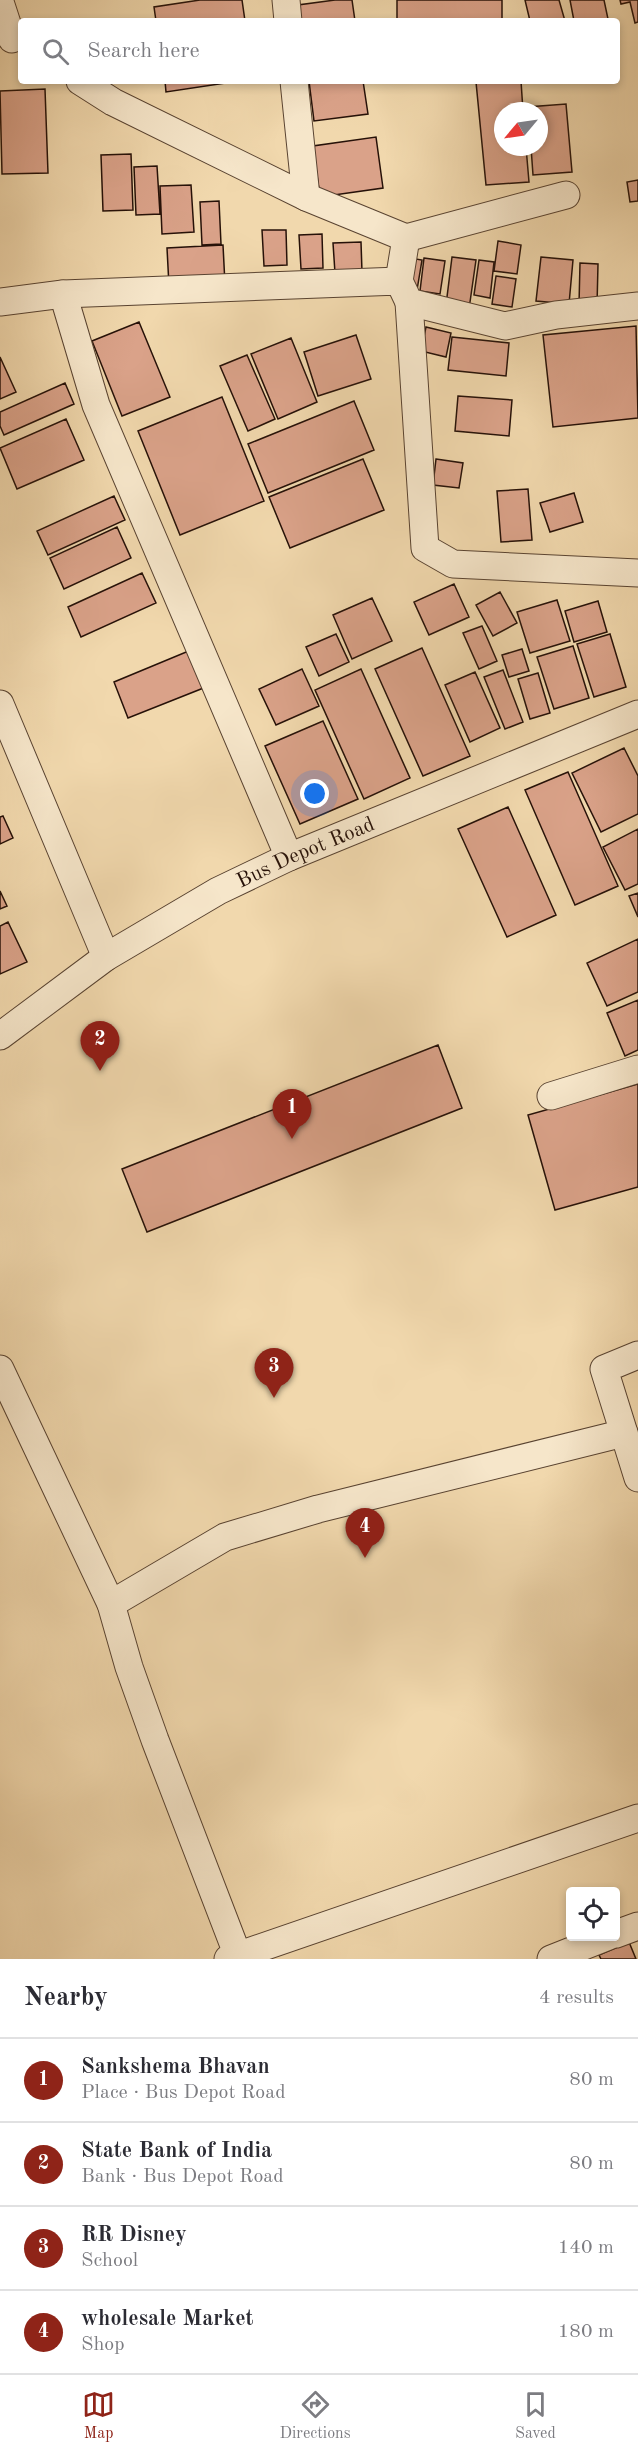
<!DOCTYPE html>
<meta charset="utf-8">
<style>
body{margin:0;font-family:"Old Standard TT",serif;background:#f7f7f7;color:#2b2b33}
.controls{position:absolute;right:18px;bottom:18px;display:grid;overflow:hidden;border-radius:6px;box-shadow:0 3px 9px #0003}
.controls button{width:54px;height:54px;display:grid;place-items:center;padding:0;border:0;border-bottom:2px solid #e1e1e2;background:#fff;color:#2b2b33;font:30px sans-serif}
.compass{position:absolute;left:494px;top:102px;width:54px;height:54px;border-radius:50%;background:#fff;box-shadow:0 3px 9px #0003;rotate:241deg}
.you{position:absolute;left:315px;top:794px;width:21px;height:21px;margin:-15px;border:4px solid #fff;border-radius:50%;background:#1a73e8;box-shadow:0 0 0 9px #1a73e833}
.badge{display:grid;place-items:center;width:39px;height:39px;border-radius:50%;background:#8f2418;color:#fff;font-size:20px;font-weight:700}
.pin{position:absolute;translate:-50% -50px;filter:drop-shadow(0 2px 3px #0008)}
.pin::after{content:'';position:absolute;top:32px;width:21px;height:18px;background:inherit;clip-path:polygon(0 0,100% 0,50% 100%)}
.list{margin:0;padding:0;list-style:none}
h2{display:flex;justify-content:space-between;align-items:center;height:78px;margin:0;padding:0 24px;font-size:26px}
h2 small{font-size:20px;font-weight:400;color:#7c7c81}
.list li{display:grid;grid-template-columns:39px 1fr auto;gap:18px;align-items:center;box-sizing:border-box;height:84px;padding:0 24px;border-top:2px solid #e1e1e2}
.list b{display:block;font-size:22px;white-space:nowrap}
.list p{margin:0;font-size:20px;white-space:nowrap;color:#7c7c81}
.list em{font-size:20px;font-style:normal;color:#7c7c81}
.icon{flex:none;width:33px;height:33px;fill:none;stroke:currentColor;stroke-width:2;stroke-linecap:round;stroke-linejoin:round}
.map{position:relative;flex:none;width:638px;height:1959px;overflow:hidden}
.search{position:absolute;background:#fff;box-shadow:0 3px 9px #0003;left:18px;right:18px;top:18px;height:66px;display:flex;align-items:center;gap:15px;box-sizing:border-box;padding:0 21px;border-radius:6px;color:#7c7c81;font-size:22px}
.sheet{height:414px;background:#fff}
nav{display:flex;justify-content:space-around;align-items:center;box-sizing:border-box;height:84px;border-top:2px solid #e1e1e2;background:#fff;font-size:16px;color:#7c7c81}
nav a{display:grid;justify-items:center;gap:3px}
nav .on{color:#8f2418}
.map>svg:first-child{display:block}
</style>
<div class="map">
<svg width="638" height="1959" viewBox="0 0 638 1959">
<rect width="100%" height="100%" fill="#f1d8ad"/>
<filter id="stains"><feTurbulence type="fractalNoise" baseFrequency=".00333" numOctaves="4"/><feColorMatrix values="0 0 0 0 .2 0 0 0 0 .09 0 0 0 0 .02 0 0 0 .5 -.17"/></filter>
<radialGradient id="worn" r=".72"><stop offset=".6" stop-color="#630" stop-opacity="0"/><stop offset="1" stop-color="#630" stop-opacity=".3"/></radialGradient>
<path fill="#daa289" stroke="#261108" stroke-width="1.5" d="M200,0H242L245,21H156L154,7Z
M335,0H352L355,21H301L298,5Z
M397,0H502V21H397Z
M525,0H559L565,21H530Z
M570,0H604L608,19L574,21Z
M620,0H638V22L635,23L630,2L621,4Z
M165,81H239L166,92Z
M309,81H363L368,114L314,121Z
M521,81L523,111H503V147H526L529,182L486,185L476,82Z
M45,89L48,173L2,174L0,91Z
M566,104L572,172L533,175L531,147H539V111H528L527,107Z
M376,137L383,188L320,197L313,146Z
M131,154L133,210L103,211L101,155Z
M157,166L160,214L136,215L134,167Z
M638,180V201L630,202L627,182Z
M191,185L194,232L162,234L160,186Z
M219,201L221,244L202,245L200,202Z
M262,230H286L287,265L264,266Z
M322,234L323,268L301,269L299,235Z
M498,241L521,245L517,274L494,271Z
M361,242L362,272L335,273L333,243Z
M223,245L225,284L169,286L167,248Z
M452,257L476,260L469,309L446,305Z
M541,257L573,260L569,304L536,301Z
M410,258L422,260L417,290L406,288Z
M424,258L445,261L440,294L420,291Z
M479,260L494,262L490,298L474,295Z
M580,263L598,264L597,306L579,305Z
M496,276L516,279L512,307L492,304Z
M139,322L170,397L122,416L92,341Z
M636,326L638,418L553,427L543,335Z
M426,327L451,333L446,357L421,351Z
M356,335L371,379L318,396L304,352Z
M452,337L509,343L506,376L448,370Z
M291,338L317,402L278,419L251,354Z
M247,355L275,419L248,431L220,366Z
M0,357L16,392L0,399Z
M65,383L74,404L4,435L0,426V412Z
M458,396L512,400L509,436L455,431Z
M222,397L264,501L180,535L138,431Z
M354,401L374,450L268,493L248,444Z
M66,419L84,460L17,489L0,448Z
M363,459L384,510L290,548L269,497Z
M436,459L463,463L459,488L433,485Z
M528,489L532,540L501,542L497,491Z
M574,493L583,522L550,532L540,503Z
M114,496L125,520L48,555L37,531Z
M117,527L131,558L64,589L50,558Z
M142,573L156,603L81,637L68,607Z
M454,584L469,617L429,635L414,602Z
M500,592L517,623L493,636L476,605Z
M372,598L392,641L352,659L333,615Z
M557,600L570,641L530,653L517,612Z
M598,601L607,632L574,642L565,611Z
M482,626L497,661L479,669L463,633Z
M336,634L349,662L319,676L306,647Z
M610,634L626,687L594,697L577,644Z
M573,646L589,698L554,709L537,657Z
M422,648L470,756L423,776L375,669Z
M522,649L529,671L509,677L502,655Z
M191,650L206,687L128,718L114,682Z
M302,669L319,706L276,725L259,689Z
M361,669L410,778L364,799L315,690Z
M503,670L523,722L505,729L484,677Z
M475,672L500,728L470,742L445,685Z
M538,673L550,713L530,719L518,679Z
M323,721L358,799L300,824L265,746Z
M624,748L638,776V814L601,832L572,773Z
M568,772L618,886L575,905L525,790Z
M508,807L556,915L507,937L458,829Z
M3,816L13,838L0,844V817Z
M638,829V884L625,890L603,847Z
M0,891L7,906L0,909Z
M638,893V917L629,896Z
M8,922L27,962L0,974V926Z
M638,939V992L607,1006L587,963Z
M638,1000V1050L625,1056L607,1013Z
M438,1045L462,1108L147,1232L122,1169Z
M638,1084V1187L555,1210L528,1115Z
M629,1942L636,1959H601L599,1955Z"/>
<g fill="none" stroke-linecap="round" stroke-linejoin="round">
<g stroke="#594331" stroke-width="29">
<g id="minor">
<path d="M286,0L288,21"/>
<path d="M0,2L12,39"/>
<path d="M80,81L113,102L306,197L406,238L399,281"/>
<path d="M294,81L306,197"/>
<path d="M406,238L566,195"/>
<path d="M63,294L96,405L289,857"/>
<path d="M0,302L63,294L399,281L409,302L505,326L556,315L638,306"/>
<path d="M409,302L425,548L453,564L638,573"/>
<path d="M0,704L106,957"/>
<path id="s1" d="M0,1036L106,957L218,891L289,857L638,714"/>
<path d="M551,1096L638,1069"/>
<path d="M638,1355L604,1369L638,1478"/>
<path d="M0,1369L111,1604L129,1667L155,1740L238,1956"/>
<path d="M111,1604L225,1537L318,1509L624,1433"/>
<path d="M616,1934L638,1926"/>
<path d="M228,1959L638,1818"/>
<path d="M551,1959L609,1936"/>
</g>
</g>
<use href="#minor" stroke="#f6e6ca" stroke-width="27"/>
</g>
<g text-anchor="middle" stroke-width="6" stroke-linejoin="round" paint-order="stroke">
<g font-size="21" fill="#261108" stroke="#f6e6ca">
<text dy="7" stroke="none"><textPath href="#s1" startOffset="358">Bus Depot Road</textPath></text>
</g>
</g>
<rect width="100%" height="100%" filter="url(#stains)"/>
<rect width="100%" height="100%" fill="url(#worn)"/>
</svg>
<div class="controls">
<button><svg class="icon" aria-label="locate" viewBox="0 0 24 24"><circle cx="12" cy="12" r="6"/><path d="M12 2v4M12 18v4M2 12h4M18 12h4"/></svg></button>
</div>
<svg class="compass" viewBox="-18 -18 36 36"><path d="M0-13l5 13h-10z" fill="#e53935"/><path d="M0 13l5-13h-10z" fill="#7c7c81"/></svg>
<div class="you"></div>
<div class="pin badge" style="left:292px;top:1139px">1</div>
<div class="pin badge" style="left:100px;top:1071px">2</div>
<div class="pin badge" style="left:274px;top:1398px">3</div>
<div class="pin badge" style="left:365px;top:1558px">4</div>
<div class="search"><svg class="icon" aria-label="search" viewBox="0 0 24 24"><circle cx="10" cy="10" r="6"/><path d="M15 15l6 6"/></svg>Search here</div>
</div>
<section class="sheet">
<h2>Nearby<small>4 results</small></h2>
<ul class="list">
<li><span class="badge">1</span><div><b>Sankshema Bhavan</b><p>Place · Bus Depot Road</p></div><em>80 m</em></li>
<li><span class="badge">2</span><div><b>State Bank of India</b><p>Bank · Bus Depot Road</p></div><em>80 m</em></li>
<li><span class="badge">3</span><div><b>RR Disney</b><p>School</p></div><em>140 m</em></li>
<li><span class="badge">4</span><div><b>wholesale Market</b><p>Shop</p></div><em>180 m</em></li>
</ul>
</section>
<nav>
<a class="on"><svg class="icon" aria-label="map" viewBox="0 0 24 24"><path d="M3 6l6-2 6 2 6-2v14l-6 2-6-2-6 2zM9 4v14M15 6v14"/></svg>Map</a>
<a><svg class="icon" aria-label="directions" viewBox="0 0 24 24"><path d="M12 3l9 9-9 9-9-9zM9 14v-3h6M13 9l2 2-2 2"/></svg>Directions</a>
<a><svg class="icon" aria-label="saved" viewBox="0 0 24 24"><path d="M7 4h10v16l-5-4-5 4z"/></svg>Saved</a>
</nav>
